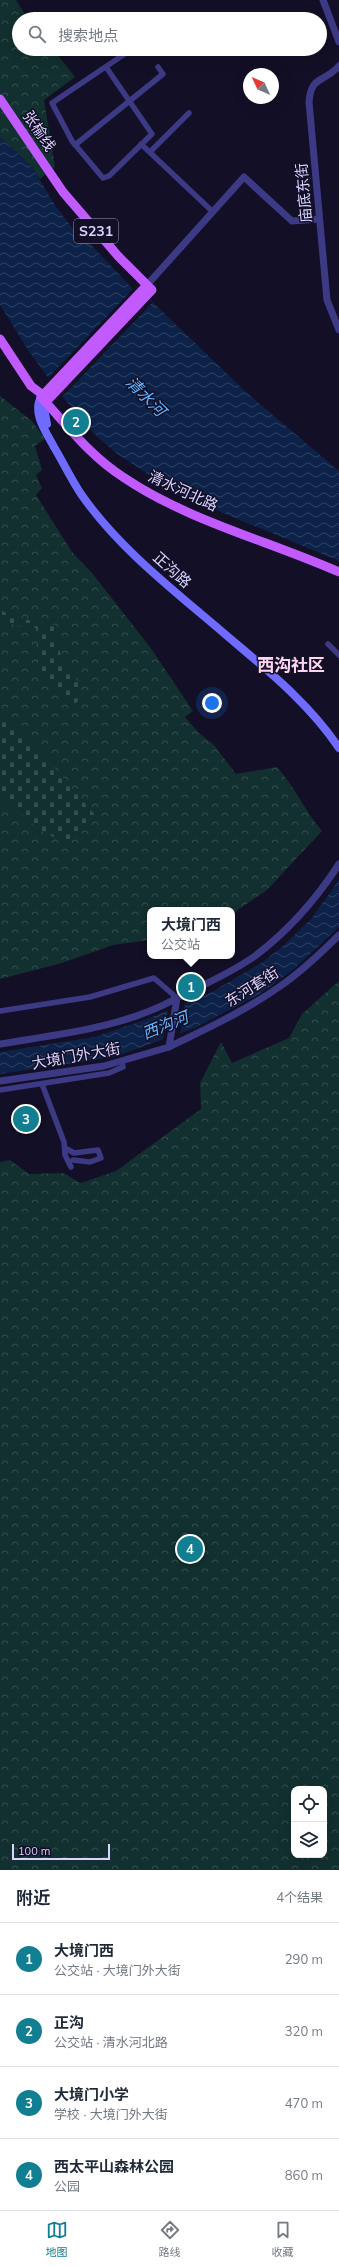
<!DOCTYPE html>
<html lang="zh">
<meta charset="utf-8">
<style>
body{margin:0;font-family:Mulish,"Noto Sans SC",sans-serif;background:#f2f2f3;color:#1f2937}
.controls{position:absolute;right:12px;bottom:12px;display:grid;overflow:hidden;border-radius:8px;box-shadow:0 4px 16px #0002}
.controls button{width:36px;height:36px;display:grid;place-items:center;padding:0;border:0;border-bottom:1px solid #e0e1e3;background:#fff;color:#1f2937;font:20px sans-serif}
.compass{position:absolute;left:243px;top:68px;width:36px;height:36px;border-radius:50%;background:#fff;box-shadow:0 4px 16px #0002;rotate:314deg}
.scale{position:absolute;left:12px;bottom:10px;width:98px;box-sizing:border-box;padding-left:4px;border:2px solid #d9d4ff;border-top:0;font-size:11px;line-height:14px;white-space:nowrap;color:#d9d4ff;-webkit-text-stroke:3px #130f26;paint-order:stroke}
.you{position:absolute;left:212px;top:703px;width:14px;height:14px;margin:-10px;border:3px solid #fff;border-radius:50%;background:#1a73e8;box-shadow:0 0 0 6px #1a73e833}
.badge{display:grid;place-items:center;width:26px;height:26px;border-radius:50%;background:#117e91;color:#fff;font-size:13px;font-weight:700}
.pin{position:absolute;translate:-50% -50%;border:2px solid #fff;box-shadow:0 1px 4px #0006}
.popup{position:absolute;left:147px;top:907px;width:88px;height:52px;box-sizing:border-box;display:grid;place-content:center;border-radius:8px;background:#fff;filter:drop-shadow(0 1px 3px #0005);font-size:13px;white-space:nowrap;color:#747a83}
.popup b{font-size:15px;color:#1f2937}
.popup::after{content:'';position:absolute;left:50%;top:100%;margin-left:-8px;border:8px solid transparent;border-top-color:#fff}
.list{margin:0;padding:0;list-style:none}
h2{display:flex;justify-content:space-between;align-items:center;height:52px;margin:0;padding:0 16px;font-size:17px}
h2 small{font-size:13px;font-weight:400;color:#747a83}
.list li{display:grid;grid-template-columns:26px 1fr auto;gap:12px;align-items:center;box-sizing:border-box;height:72px;padding:0 16px;border-top:1px solid #e0e1e3}
.list b{display:block;font-size:15px;white-space:nowrap}
.list p{margin:0;font-size:13px;white-space:nowrap;color:#747a83}
.list em{font-size:13px;font-style:normal;color:#747a83}
.icon{flex:none;width:22px;height:22px;fill:none;stroke:currentColor;stroke-width:2;stroke-linecap:round;stroke-linejoin:round}
.map{position:relative;flex:none;width:339px;height:1870px;overflow:hidden}
.search{position:absolute;background:#fff;box-shadow:0 4px 16px #0002;left:12px;right:12px;top:12px;height:44px;display:flex;align-items:center;gap:10px;box-sizing:border-box;padding:0 14px;border-radius:22px;color:#747a83;font-size:15px}
.sheet{height:340px;background:#fff}
nav{display:flex;justify-content:space-around;align-items:center;box-sizing:border-box;height:56px;border-top:1px solid #e0e1e3;background:#fff;font-size:11px;color:#747a83}
nav a{display:grid;justify-items:center;gap:2px}
nav .on{color:#117e91}
.map>svg:first-child{display:block}
</style>
<div class="map">
<svg width="339" height="1870" viewBox="0 0 339 1870">
<defs>
<pattern id="forest-crowns" width="20" height="18" patternUnits="userSpaceOnUse"><rect width="20" height="18" fill="#12302f"/><path d="M2 6a3 3 0 1 1 6 0M12 15a3 3 0 1 1 6 0" fill="none" stroke="#344d4e"/></pattern>
<pattern id="cemetery-stones" width="16" height="16" patternUnits="userSpaceOnUse"><rect width="16" height="16" fill="#12302f"/><path d="M2 7V4a2 2 0 0 1 4 0v3zM10 15v-3a2 2 0 0 1 4 0v3z" fill="#344d4e"/></pattern>
<pattern id="water-waves" width="16" height="10" patternUnits="userSpaceOnUse"><rect width="16" height="10" fill="#0c2248"/><path d="M0 5q4-4 8 0t8 0" fill="none" stroke="#2f4163"/></pattern>
</defs>
<rect width="100%" height="100%" fill="#130f26"/>
<path fill="url(#forest-crowns)" fill-rule="evenodd" d="M0,0H16L28,19H19V49H53L75,77L44,100L55,167L40,179L32,167L0,137Z
M0,396L32,421L45,439L35,446L42,470L36,475L42,488L36,495L72,552L92,573L150,647L193,711L185,717L199,733L214,745L236,774L277,767C295,787 305,811 322,831L267,890L232,914V910H150V940L113,945L62,963L0,979Z
M339,981V1870H0V1162L10,1160L29,1174L63,1173L81,1183L116,1171L201,1109L200,1083L221,1042L232,1063L289,1038L302,1014ZM294,1789H324V1855H294Z"/>
<path fill="url(#cemetery-stones)" d="M0,610L17,618L56,625L61,659L77,680L83,697L72,706L38,668L36,628L16,626L0,617Z
M0,708L42,753L95,815L77,836L62,842L39,829L0,797Z"/>
<path fill="url(#water-waves)" d="M0,137L32,167L56,207L74,230H77L133,289L136,286L247,393L339,471V561L223,513L158,481L116,453L94,434L57,390L28,350L0,305Z
M339,880V927L294,969L261,993L195,1028L114,1057L0,1074V1052L94,1037L145,1020L212,992L263,962L285,944L311,919Z"/>
<path fill="#130f26" d="M136,286L152,303L61,398L47,379Z
M185,1003L180,1034L163,1040L168,1010Z"/>
<g fill="none" stroke-linecap="round" stroke-linejoin="round">
<path stroke="#3d3a85" stroke-width="5.5" d="M106,67L152,134L109,176L103,178L72,141L52,103L132,49
M141,144L212,211
M75,145L163,74L158,67
M150,152L189,113
M328,644L339,655
M0,1011L90,997L154,978L177,998
M42,1084L64,1142L65,1155L71,1167
M0,1090L109,1073L123,1067L122,1061
M65,1148L74,1153L98,1150L101,1158L90,1162L73,1160"/>
<path stroke="#3d3a85" stroke-width="7" d="M323,0L339,42
M339,66C324,83 311,75 309,102L327,300L339,330
M147,285L244,177L292,221L319,219
M0,1044C60,1034 123,1028 177,998
M169,1047C206,1029 245,1011 279,987C301,972 320,954 339,935
M0,1081L104,1066L169,1047L177,998C203,985 231,973 255,956C288,931 317,898 339,864"/>
<path stroke="#6f6bff" stroke-width="8" d="M41,397C32,413 46,432 54,447C63,462 71,479 81,494C119,549 176,592 226,635C267,670 309,703 339,748
M46,402L44,408L47,424"/>
<path stroke="#c25bff" stroke-width="9" d="M0,99L63,192L118,256L152,290L46,402
M147,285L41,397C67,425 90,456 123,477C186,520 269,541 339,572
M0,339L31,386L43,395"/>
</g>
<g text-anchor="middle" stroke-width="3" stroke-linejoin="round" paint-order="stroke">
<rect fill="#130f26" stroke="#9e99be" stroke-width="1" x="74" y="219" width="44" height="24" rx="3"/>
<g font-size="14" font-weight="bold" fill="#d9d4ff">
<text x="96" y="236">S231</text>
</g>
<g font-size="15" fill="#d9d4ff" stroke="#130f26">
<text transform="translate(39 131) rotate(56)" y="5">张榆线</text>
<text transform="translate(304 193) rotate(-95)" y="5">庙底东街</text>
<text transform="translate(183 491) rotate(25)" y="5">清水河北路</text>
<text transform="translate(172 570) rotate(42)" y="5">正沟路</text>
<text transform="translate(252 987) rotate(-32)" y="5">东河套街</text>
<text transform="translate(76 1056) rotate(-10)" y="5">大境门外大街</text>
</g>
<g font-size="16" font-style="italic" fill="#62b6ff" stroke="#130f26">
<text transform="translate(146 396) rotate(45)" y="6">清水河</text>
<text transform="translate(165 1025) rotate(-22)" y="6">西沟河</text>
</g>
<g font-size="17" font-weight="bold" fill="#ffd6f0" stroke="#130f26">
<text x="291" y="671">西沟社区</text>
</g>
</g>
</svg>
<div class="controls">
<button><svg class="icon" aria-label="locate" viewBox="0 0 24 24"><circle cx="12" cy="12" r="6"/><path d="M12 2v4M12 18v4M2 12h4M18 12h4"/></svg></button>
<button><svg class="icon" aria-label="layers" viewBox="0 0 24 24"><path d="M12 4l9 5-9 5-9-5zM3 14l9 5 9-5"/></svg></button>
</div>
<svg class="compass" viewBox="-18 -18 36 36"><path d="M0-13l5 13h-10z" fill="#e53935"/><path d="M0 13l5-13h-10z" fill="#747a83"/></svg>
<div class="scale">100 m</div>
<div class="you"></div>
<div class="pin badge" style="left:191px;top:987px">1</div>
<div class="popup"><b>大境门西</b>公交站</div>
<div class="pin badge" style="left:76px;top:422px">2</div>
<div class="pin badge" style="left:26px;top:1119px">3</div>
<div class="pin badge" style="left:190px;top:1549px">4</div>
<div class="search"><svg class="icon" aria-label="search" viewBox="0 0 24 24"><circle cx="10" cy="10" r="6"/><path d="M15 15l6 6"/></svg>搜索地点</div>
</div>
<section class="sheet">
<h2>附近<small>4个结果</small></h2>
<ul class="list">
<li><span class="badge">1</span><div><b>大境门西</b><p>公交站 · 大境门外大街</p></div><em>290 m</em></li>
<li><span class="badge">2</span><div><b>正沟</b><p>公交站 · 清水河北路</p></div><em>320 m</em></li>
<li><span class="badge">3</span><div><b>大境门小学</b><p>学校 · 大境门外大街</p></div><em>470 m</em></li>
<li><span class="badge">4</span><div><b>西太平山森林公园</b><p>公园</p></div><em>860 m</em></li>
</ul>
</section>
<nav>
<a class="on"><svg class="icon" aria-label="map" viewBox="0 0 24 24"><path d="M3 6l6-2 6 2 6-2v14l-6 2-6-2-6 2zM9 4v14M15 6v14"/></svg>地图</a>
<a><svg class="icon" aria-label="directions" viewBox="0 0 24 24"><path d="M12 3l9 9-9 9-9-9zM9 14v-3h6M13 9l2 2-2 2"/></svg>路线</a>
<a><svg class="icon" aria-label="saved" viewBox="0 0 24 24"><path d="M7 4h10v16l-5-4-5 4z"/></svg>收藏</a>
</nav>
